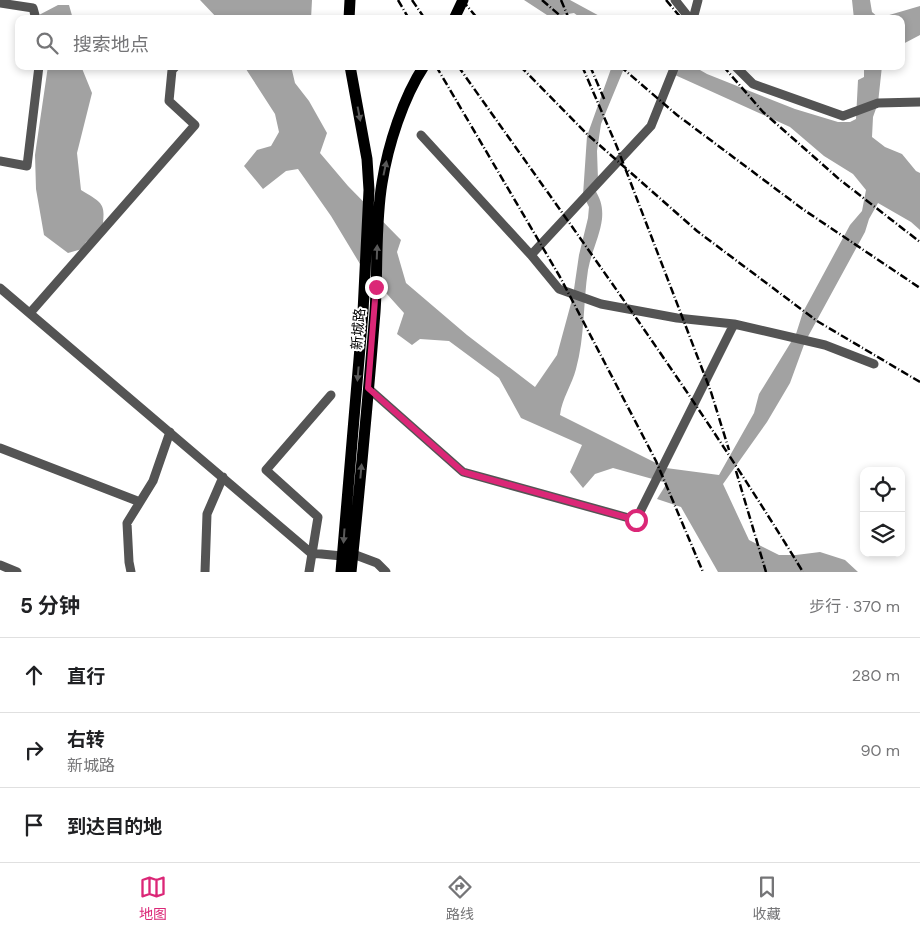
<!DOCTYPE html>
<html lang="zh">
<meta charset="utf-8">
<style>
body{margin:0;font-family:"DM Sans","Noto Sans SC",sans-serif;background:#f6f6f6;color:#202124}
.controls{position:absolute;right:15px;bottom:15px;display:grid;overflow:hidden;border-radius:10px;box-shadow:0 2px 8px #0003}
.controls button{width:45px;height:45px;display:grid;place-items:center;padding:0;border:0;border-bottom:1px solid #e0e0e0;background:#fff;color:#202124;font:25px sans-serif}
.stop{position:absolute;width:15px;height:15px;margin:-11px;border:4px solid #db2777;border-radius:50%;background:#fff}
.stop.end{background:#db2777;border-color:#fff;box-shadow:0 1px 5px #0008}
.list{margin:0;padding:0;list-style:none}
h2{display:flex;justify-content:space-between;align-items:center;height:65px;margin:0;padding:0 20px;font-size:21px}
h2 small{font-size:16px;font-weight:400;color:#757577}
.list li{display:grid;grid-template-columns:32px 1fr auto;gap:15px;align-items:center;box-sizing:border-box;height:75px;padding:0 20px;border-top:1px solid #e0e0e0}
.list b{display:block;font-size:19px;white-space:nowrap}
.list p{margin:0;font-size:16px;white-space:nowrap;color:#757577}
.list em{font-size:16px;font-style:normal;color:#757577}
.icon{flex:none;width:28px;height:28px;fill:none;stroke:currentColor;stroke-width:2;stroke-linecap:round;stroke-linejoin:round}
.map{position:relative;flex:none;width:920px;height:572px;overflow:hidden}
.search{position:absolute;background:#fff;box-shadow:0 2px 8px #0003;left:15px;right:15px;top:15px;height:55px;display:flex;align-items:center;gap:12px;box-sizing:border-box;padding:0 18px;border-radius:10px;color:#757577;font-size:19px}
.sheet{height:290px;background:#fff}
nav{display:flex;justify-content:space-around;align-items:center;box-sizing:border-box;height:70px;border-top:1px solid #e0e0e0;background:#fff;font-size:14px;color:#757577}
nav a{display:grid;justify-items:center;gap:2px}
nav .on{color:#db2777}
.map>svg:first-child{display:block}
</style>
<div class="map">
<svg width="920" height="572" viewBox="0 0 920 572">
<rect width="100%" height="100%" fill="#fff"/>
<path fill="#a2a2a2" d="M200,0H312L311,19H218Z
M524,0H570L605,19H582L574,13L550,17Z
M852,0H870L872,12L879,18L920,6V35L901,45V19H854Z
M58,5H69L73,19H40L39,15Z
M48,66H81L92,93L77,153L81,190C106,205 105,204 102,232L86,242L82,249L68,253L44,235L36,189L35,155Z
M244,66H291L295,83L309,101L327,133L320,153L348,186L401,240L397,252L406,283L467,335L535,387L557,355L573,296L579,255L588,218L589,207L583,195L587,136L612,66H625L601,124L597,151L598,180L595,190C601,200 603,207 602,219C600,236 591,253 588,270C583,302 585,337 576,369C572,385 562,398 560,415L666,468L719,475L754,413L759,394L796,334L803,312L816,288L850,225L862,211L866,190L853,174L824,156L790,127L675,75L666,66H693L707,74L795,109L838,122H850L856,119L858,80L864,77V66H882L878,103L873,117L872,137L885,147L902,154L916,171L920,173V230L911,222L878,203L869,219L865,232L805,342L790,383L767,422L723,484L749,540L779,555H796L820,552L845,560L858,572H718L681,507L657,499L667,483L613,468L595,474L583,488L570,472L582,445L521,418L499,378L449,341L420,339L412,345L397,334L404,313L360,264L331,216L298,169L286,171L263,189L244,166L257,150L271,146L279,132L275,114Z"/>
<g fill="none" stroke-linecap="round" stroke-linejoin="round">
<path stroke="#545454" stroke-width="9" d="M675,0L690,19
M0,3L33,8L36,19
M693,19L698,0
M735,66L753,84L843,116L878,103L920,102
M421,135L531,255L651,126L675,66
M0,161L27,166L39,66
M531,255L559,289L601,304L677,318L734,324
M0,288L311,553L342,556
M30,313L195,125L169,101L172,70L176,66
M368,388L463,472L636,520L734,324L825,345L874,364
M0,448L140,502
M353,554L377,563L386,572
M0,565L17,572
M131,572L129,562L127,523L153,481L170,432
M205,572L207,514L223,477
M309,572L318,517L266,470L331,395"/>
<path stroke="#000" stroke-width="11" d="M349,19L350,0
M454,19L463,0
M341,572L363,312L369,190L367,159L350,66
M351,572C360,485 368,399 375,312C378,269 375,225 382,183C388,145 403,98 424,66"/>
<path stroke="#000" stroke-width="2.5" stroke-dasharray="8 2.5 1 2.5" stroke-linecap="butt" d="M398,0L409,19
M412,0L425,19
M462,0L478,19
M542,0L564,19
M561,0L569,19
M666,0L682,19
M436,66L560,277L656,461L703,572
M458,66C576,233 697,398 803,572
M520,66L588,135L697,231L817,321L920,382
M582,66L617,147L711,392L729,450
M590,66L605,101
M620,66L677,115L804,210L920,288
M723,66L763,112L839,179L920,242
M736,471L766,572"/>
</g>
<defs><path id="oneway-solid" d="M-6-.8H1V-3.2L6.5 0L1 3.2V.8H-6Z" transform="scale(1.25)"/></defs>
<g fill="#595959">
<use href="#oneway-solid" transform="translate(359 114) rotate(79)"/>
<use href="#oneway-solid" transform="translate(385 168) rotate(-78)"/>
<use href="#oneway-solid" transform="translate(377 252) rotate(-88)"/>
<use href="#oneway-solid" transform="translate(358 374) rotate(95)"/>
<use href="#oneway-solid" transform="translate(361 471) rotate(-85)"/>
<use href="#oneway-solid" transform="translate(344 536) rotate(94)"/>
</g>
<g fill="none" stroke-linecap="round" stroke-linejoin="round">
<path stroke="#db2777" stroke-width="6" d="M376,287L368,388L463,472L636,520"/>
</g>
<g text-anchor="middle" stroke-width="4" stroke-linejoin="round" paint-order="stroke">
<g font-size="14" fill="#000" stroke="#fff">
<text transform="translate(358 329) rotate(-85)" y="5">新城路</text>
</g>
</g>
</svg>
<div class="controls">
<button><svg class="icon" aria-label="locate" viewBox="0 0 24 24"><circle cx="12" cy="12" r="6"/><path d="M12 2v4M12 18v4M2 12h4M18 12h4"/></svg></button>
<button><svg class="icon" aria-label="layers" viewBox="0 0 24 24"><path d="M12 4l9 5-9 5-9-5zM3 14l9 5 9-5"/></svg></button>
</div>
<div class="stop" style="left:636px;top:520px"></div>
<div class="stop end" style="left:376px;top:287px"></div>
<div class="search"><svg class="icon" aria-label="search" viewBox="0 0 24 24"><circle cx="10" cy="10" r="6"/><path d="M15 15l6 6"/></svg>搜索地点</div>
</div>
<section class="sheet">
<h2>5 分钟<small>步行 · 370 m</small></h2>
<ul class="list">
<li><svg class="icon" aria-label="ahead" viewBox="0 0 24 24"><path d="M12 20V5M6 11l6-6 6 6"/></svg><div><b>直行</b></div><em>280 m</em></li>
<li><svg class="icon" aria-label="right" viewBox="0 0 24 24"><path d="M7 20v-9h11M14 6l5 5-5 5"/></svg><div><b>右转</b><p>新城路</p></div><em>90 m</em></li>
<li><svg class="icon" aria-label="arrive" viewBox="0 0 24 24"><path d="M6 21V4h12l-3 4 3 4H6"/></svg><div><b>到达目的地</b></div></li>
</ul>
</section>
<nav>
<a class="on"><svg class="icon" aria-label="map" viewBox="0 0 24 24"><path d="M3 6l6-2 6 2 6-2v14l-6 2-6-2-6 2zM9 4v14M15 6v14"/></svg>地图</a>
<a><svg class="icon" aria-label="directions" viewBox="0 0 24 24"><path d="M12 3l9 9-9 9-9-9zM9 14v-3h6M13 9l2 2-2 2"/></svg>路线</a>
<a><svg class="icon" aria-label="saved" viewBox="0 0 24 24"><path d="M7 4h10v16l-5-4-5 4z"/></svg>收藏</a>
</nav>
